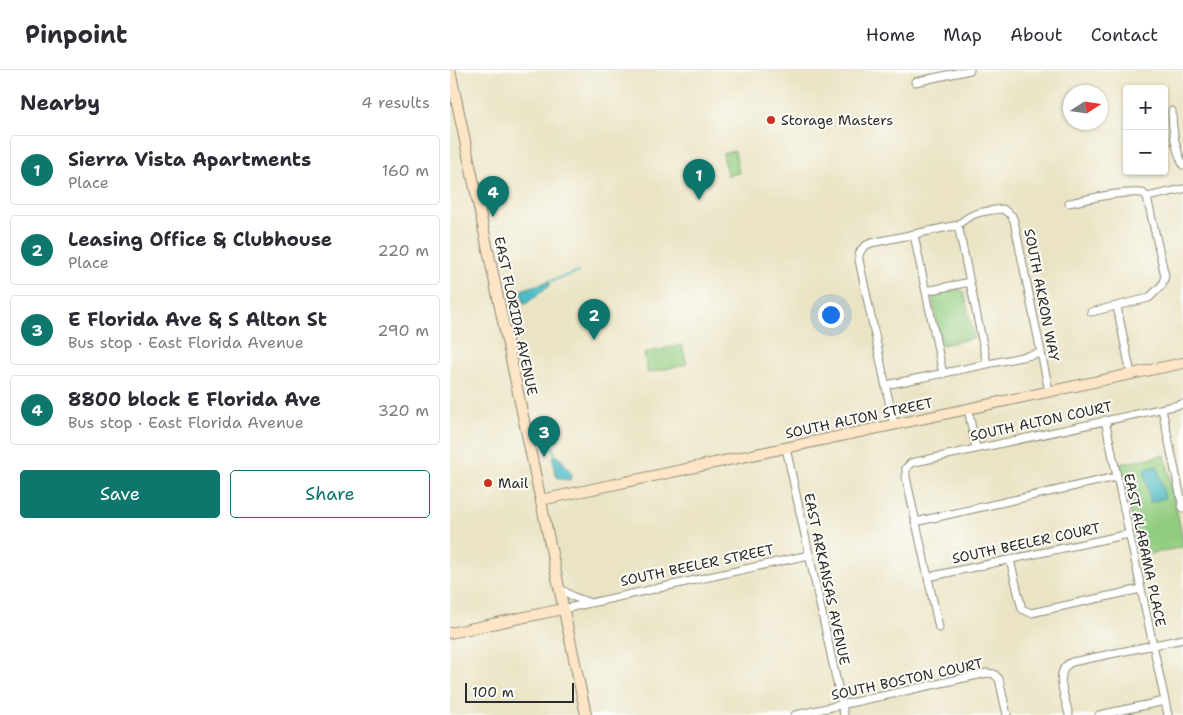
<!DOCTYPE html>
<meta charset="utf-8">
<style>
body{margin:0;font-family:"Shantell Sans",sans-serif;background:#f2f2f3;color:#2b2b33}
.controls{position:absolute;right:15px;top:15px;display:grid;overflow:hidden;border-radius:5px;box-shadow:0 1px 4px #0004}
.controls button{width:45px;height:45px;display:grid;place-items:center;padding:0;border:0;border-bottom:1px solid #e1e1e2;background:#fff;color:#2b2b33;font:25px sans-serif}
.compass{position:absolute;left:613px;top:15px;width:45px;height:45px;border-radius:50%;background:#fff;box-shadow:0 1px 4px #0004;rotate:78deg}
.scale{position:absolute;left:15px;bottom:12px;width:109px;box-sizing:border-box;padding-left:5px;border:2px solid #2b2b2b;border-top:0;font-size:14px;line-height:18px;white-space:nowrap;color:#2b2b2b;-webkit-text-stroke:4px #fdfcf7;paint-order:stroke}
.you{position:absolute;left:380px;top:244px;width:18px;height:18px;margin:-12px;border:4px solid #fff;border-radius:50%;background:#1a73e8;box-shadow:0 0 0 8px #1a73e833}
.badge{display:grid;place-items:center;width:32px;height:32px;border-radius:50%;background:#0f766e;color:#fff;font-size:16px;font-weight:700}
.pin{position:absolute;translate:-50% -41px;filter:drop-shadow(0 1px 2px #0008)}
.pin::after{content:'';position:absolute;top:26px;width:18px;height:15px;background:inherit;clip-path:polygon(0 0,100% 0,50% 100%)}
.list{margin:0;padding:0;list-style:none}
h2{display:flex;justify-content:space-between;align-items:center;height:65px;margin:0;padding:0 20px;font-size:21px}
h2 small{font-size:16px;font-weight:400;color:#7c7c81}
.list li{display:grid;grid-template-columns:32px 1fr auto;gap:15px;align-items:center;box-sizing:border-box;height:70px;margin:0 10px 10px;padding:0 10px;border:1px solid #e1e1e2;border-radius:5px}
.list b{display:block;font-size:19px;white-space:nowrap}
.list p{margin:0;font-size:16px;white-space:nowrap;color:#7c7c81}
.list em{font-size:16px;font-style:normal;color:#7c7c81}
.actions{display:flex;gap:10px;padding:15px 20px}
.actions a{flex:1;padding:11px 0;border:1px solid #0f766e;border-radius:5px;text-align:center;font-size:18px;color:#0f766e}
.actions .main{background:#0f766e;color:#fff}
.map{position:relative;flex:none;width:733px;height:645px;overflow:hidden}
header{display:flex;align-items:center;gap:30px;box-sizing:border-box;height:70px;padding:0 25px;background:#fff;border-bottom:1px solid #e1e1e2}
header strong{font-size:24px}
nav{display:flex;gap:28px;margin-inline-start:auto;font-size:18px}
main{display:flex}
aside{flex:1;background:#fff}
.map>svg:first-child{display:block}
</style>
<header>
<strong>Pinpoint</strong>
<nav><a>Home</a><a>Map</a><a>About</a><a>Contact</a></nav>
</header>
<main>
<aside>
<h2>Nearby<small>4 results</small></h2>
<ul class="list">
<li><span class="badge">1</span><div><b>Sierra Vista Apartments</b><p>Place</p></div><em>160 m</em></li>
<li><span class="badge">2</span><div><b>Leasing Office &amp; Clubhouse</b><p>Place</p></div><em>220 m</em></li>
<li><span class="badge">3</span><div><b>E Florida Ave &amp; S Alton St</b><p>Bus stop · East Florida Avenue</p></div><em>290 m</em></li>
<li><span class="badge">4</span><div><b>8800 block E Florida Ave</b><p>Bus stop · East Florida Avenue</p></div><em>320 m</em></li>
</ul>
<div class="actions"><a class="main">Save</a><a>Share</a></div>
</aside>
<div class="map">
<svg width="733" height="645" viewBox="0 0 733 645">
<rect width="100%" height="100%" fill="#fdfcf7"/>
<filter id="ink" filterUnits="userSpaceOnUse"><feTurbulence type="fractalNoise" baseFrequency=".02" numOctaves="2"/><feDisplacementMap in="SourceGraphic" scale="10" xChannelSelector="R" yChannelSelector="G"/><feConvolveMatrix kernelMatrix="1 2 1 2 8 2 1 2 1" color-interpolation-filters="sRGB"/></filter>
<filter id="wash" filterUnits="userSpaceOnUse"><feTurbulence type="fractalNoise" baseFrequency=".0096" numOctaves="4" result="noise"/><feDisplacementMap in="SourceGraphic" scale="20" xChannelSelector="R" yChannelSelector="G"/><feGaussianBlur stdDeviation="1.12" result="paint"/><feColorMatrix in="noise" values="0 0 0 0 0 0 0 0 0 0 0 0 0 0 0 0 0 1.4 0 .05"/><feComposite in="paint" operator="in"/></filter>
<g filter="url(#wash)">
<rect width="100%" height="100%" fill="#eae4c5"/>
<path fill="#92cc80" stroke="#5e7c56" d="M285,81L289,103L277,105L273,83Z
M510,219L514,222L524,268L492,275L482,229L485,224Z
M232,275L237,294L198,303L194,283Z
M715,385L733,470V477L690,486L670,394Z"/>
<path fill="#4dbbc5" stroke="#3c7378" d="M99,211L100,215L76,234H74L71,220Z
M105,385L110,388L122,404L120,410L111,409L107,407L104,399L103,387Z
M707,396L715,428L700,432L694,399Z"/>
<g fill="none" stroke-linecap="round" stroke-linejoin="round">
<path stroke="#4dbbc5" stroke-width="2" d="M100,211L128,202
M100,366L105,385"/>
</g>
</g>
<g filter="url(#ink)">
<g fill="none" stroke-linecap="round" stroke-linejoin="round">
<g stroke="#8a8878" stroke-width="9">
<path id="street" d="M465,12L520,0
M722,41C722,60 725,78 733,95
M619,133C643,128 669,121 693,123L697,127L733,119
M508,155L537,294
M464,165L493,304
M476,221L520,212
M667,237L681,304
M641,242L699,228L712,215L715,206L697,127
M436,315L591,283
M518,339L526,378
M712,339L733,438
M655,350L718,645
M444,355L409,190C408,181 413,176 421,173L508,155C522,142 534,141 553,139L562,146L564,151L599,321
M336,378L394,645
M465,452L666,407
M560,490L571,535L572,539L581,543L691,519
M478,507L679,464
M109,518L124,527L138,532
M113,539L359,485
M489,558L456,407V398L461,393L733,334
M345,645L537,603L544,604L549,609L557,645
M619,645C616,629 602,600 622,592L733,569
M649,645L715,631"/>
</g>
<g stroke="#8a8878" stroke-width="12">
<path id="secondary" d="M0,0L136,645
M91,430L733,293
M0,563L113,539"/>
</g>
<use href="#street" stroke="#fff" stroke-width="7"/>
<use href="#secondary" stroke="#fde5c5" stroke-width="10"/>
</g>
</g>
<g fill="#c8321e" stroke="#fdfcf7" stroke-width="2">
<circle cx="321" cy="50" r="5"/>
<circle cx="38" cy="413" r="5"/>
</g>
<g text-anchor="middle" stroke-width="4" stroke-linejoin="round" paint-order="stroke">
<g font-size="14" fill="#2b2b2b" stroke="#fdfcf7" text-anchor="start">
<text x="331" y="55">Storage Masters</text>
<text x="48" y="418">Mail</text>
</g>
<g font-size="14" fill="#2b2b2b" stroke="#fdfcf7">
<text transform="translate(592 225) rotate(79)" y="5">SOUTH AKRON WAY</text>
<text transform="translate(66 246) rotate(78)" y="5">EAST FLORIDA AVENUE</text>
<text transform="translate(409 348) rotate(-12)" y="5">SOUTH ALTON STREET</text>
<text transform="translate(591 351) rotate(-12)" y="5">SOUTH ALTON COURT</text>
<text transform="translate(576 473) rotate(-12)" y="5">SOUTH BEELER COURT</text>
<text transform="translate(695 480) rotate(78)" y="5">EAST ALABAMA PLACE</text>
<text transform="translate(247 495) rotate(-12)" y="5">SOUTH BEELER STREET</text>
<text transform="translate(377 509) rotate(78)" y="5">EAST ARKANSAS AVENUE</text>
<text transform="translate(457 609) rotate(-12)" y="5">SOUTH BOSTON COURT</text>
</g>
</g>
</svg>
<div class="controls">
<button>+</button>
<button>−</button>
</div>
<svg class="compass" viewBox="-18 -18 36 36"><path d="M0-13l5 13h-10z" fill="#e53935"/><path d="M0 13l5-13h-10z" fill="#7c7c81"/></svg>
<div class="scale">100 m</div>
<div class="you"></div>
<div class="pin badge" style="left:249px;top:130px">1</div>
<div class="pin badge" style="left:144px;top:270px">2</div>
<div class="pin badge" style="left:94px;top:387px">3</div>
<div class="pin badge" style="left:43px;top:147px">4</div>
</div>
</main>
